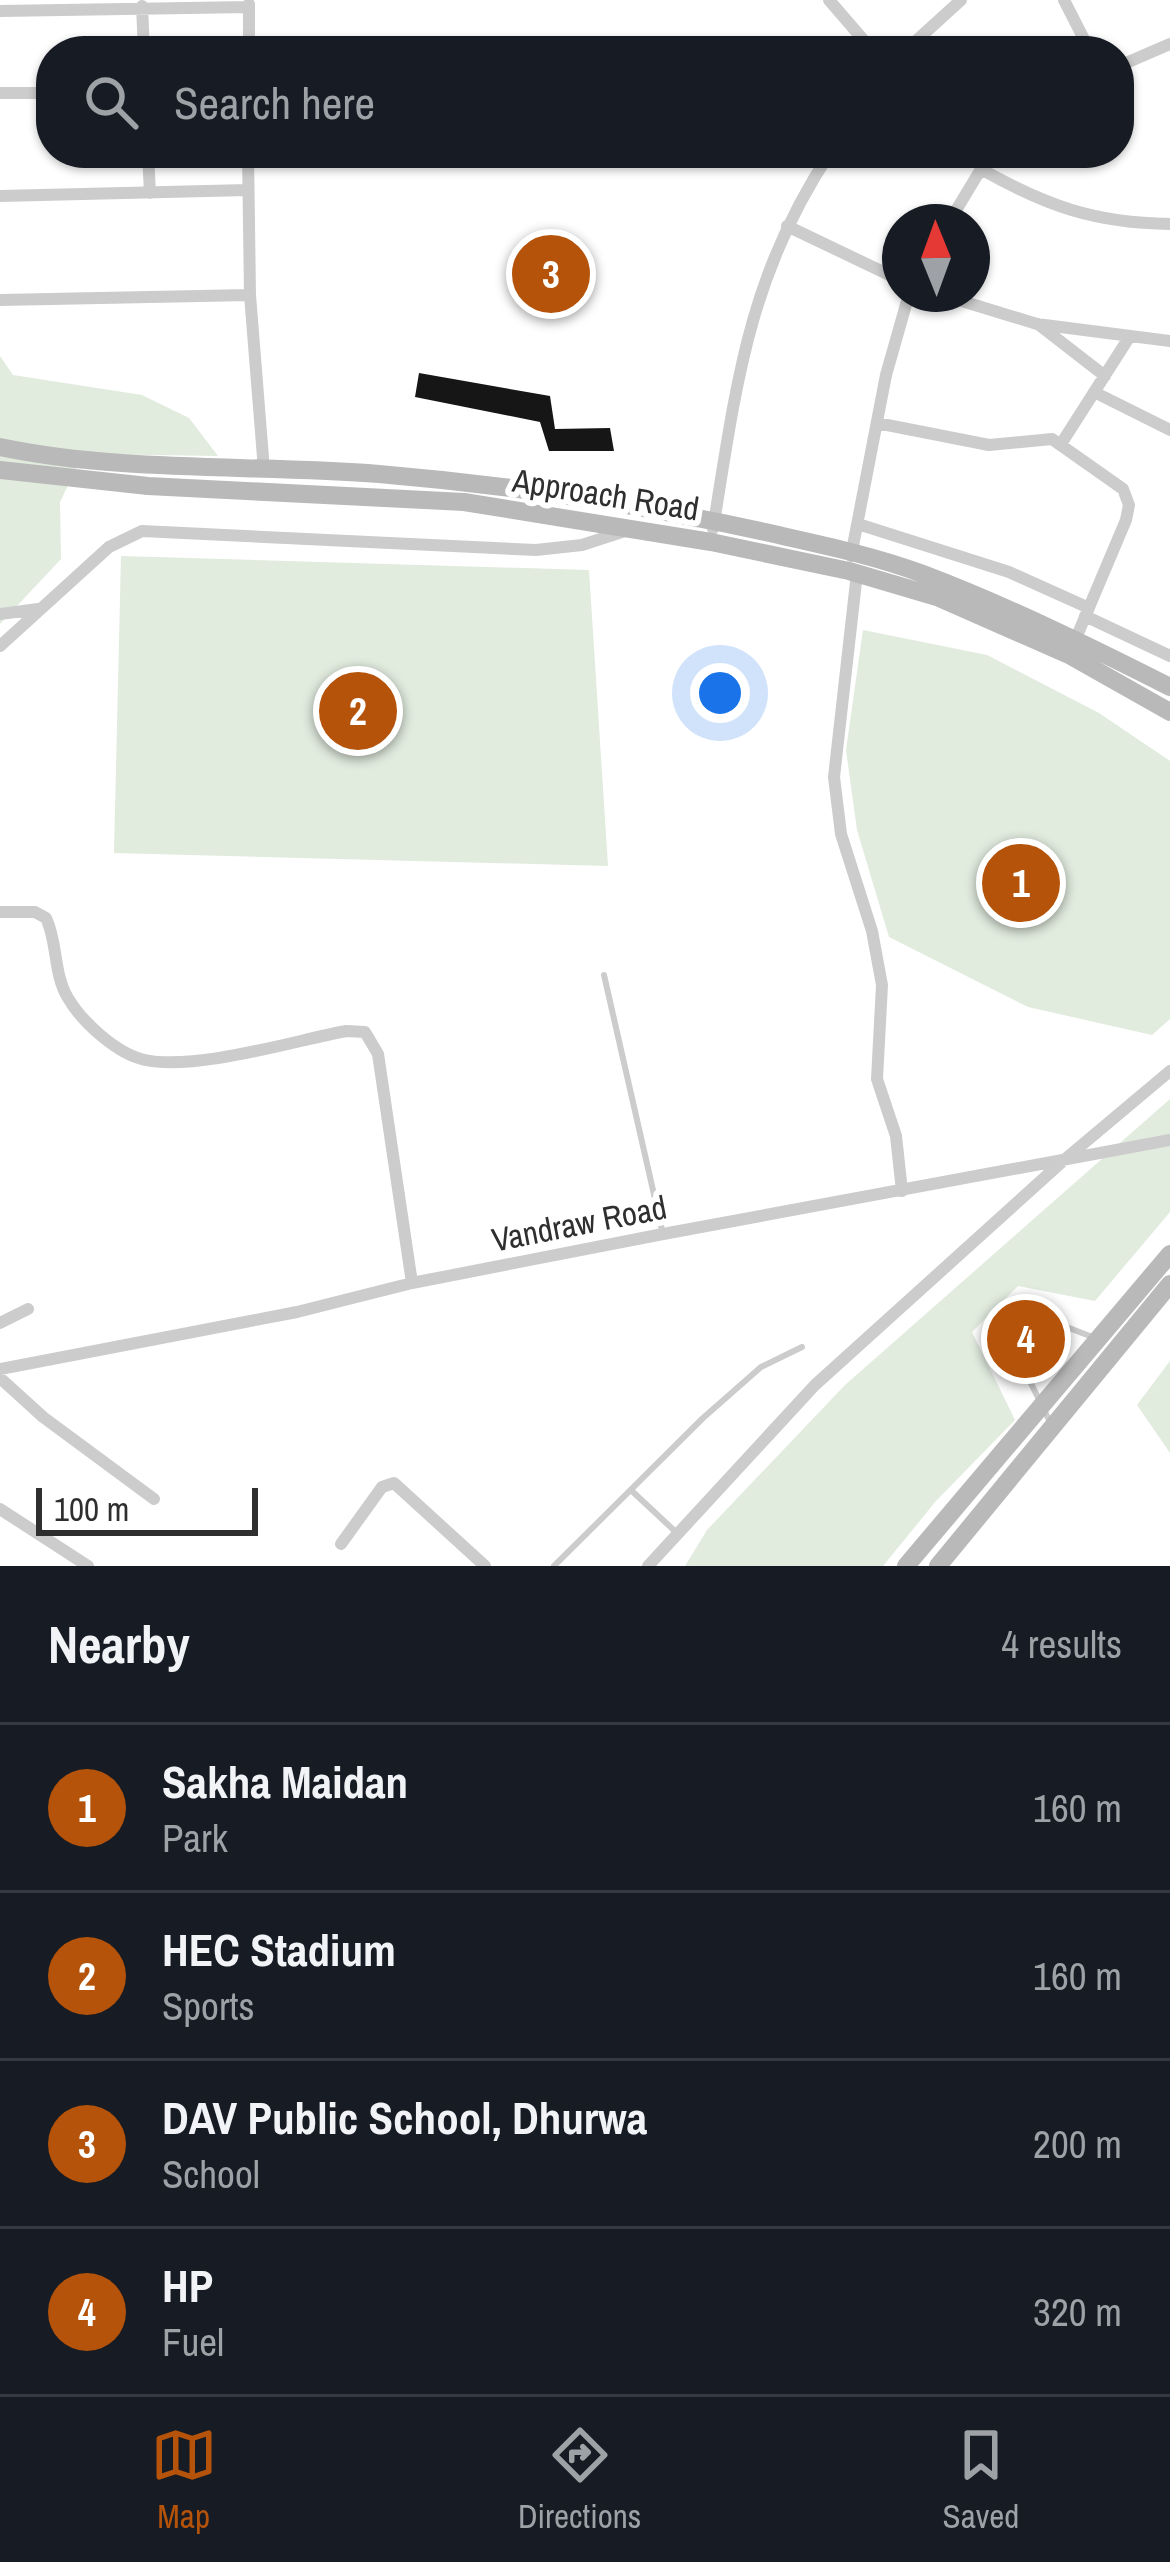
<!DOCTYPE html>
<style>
body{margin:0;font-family:"Archivo Narrow",sans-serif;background:#20242c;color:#f1f3f6}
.compass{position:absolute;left:882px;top:204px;width:108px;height:108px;border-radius:50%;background:#171b24;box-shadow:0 3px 9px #0004;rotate:359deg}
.scale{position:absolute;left:36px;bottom:30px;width:222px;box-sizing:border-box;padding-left:12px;border:6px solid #2f2f2f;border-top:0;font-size:33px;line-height:42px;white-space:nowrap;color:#2f2f2f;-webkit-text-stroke:9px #fff;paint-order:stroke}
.you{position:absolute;left:720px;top:693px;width:42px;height:42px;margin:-30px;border:9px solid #fff;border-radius:50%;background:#1a73e8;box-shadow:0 0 0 18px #1a73e833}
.badge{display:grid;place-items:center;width:78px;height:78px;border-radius:50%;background:#b45309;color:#fff;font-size:39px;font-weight:700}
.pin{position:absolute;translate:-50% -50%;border:6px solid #fff;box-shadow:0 3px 12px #0006}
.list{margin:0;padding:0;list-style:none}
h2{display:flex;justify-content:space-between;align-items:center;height:156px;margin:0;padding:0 48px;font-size:51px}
h2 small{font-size:39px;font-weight:400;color:#9ea1a6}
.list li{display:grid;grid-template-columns:78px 1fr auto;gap:36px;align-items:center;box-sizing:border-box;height:168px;padding:0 48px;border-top:3px solid #363941}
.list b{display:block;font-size:45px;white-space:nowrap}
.list p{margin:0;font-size:39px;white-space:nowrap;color:#9ea1a6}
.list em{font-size:39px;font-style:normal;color:#9ea1a6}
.icon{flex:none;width:66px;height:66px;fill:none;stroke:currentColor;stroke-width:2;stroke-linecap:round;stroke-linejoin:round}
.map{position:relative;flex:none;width:1170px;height:1566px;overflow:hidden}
.search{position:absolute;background:#171b24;box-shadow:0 3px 9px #0004;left:36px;right:36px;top:36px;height:132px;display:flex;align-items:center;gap:30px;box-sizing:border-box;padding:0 42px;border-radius:48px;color:#9ea1a6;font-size:45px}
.sheet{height:828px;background:#171b24}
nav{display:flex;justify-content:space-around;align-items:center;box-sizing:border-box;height:168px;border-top:3px solid #363941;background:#171b24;font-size:33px;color:#9ea1a6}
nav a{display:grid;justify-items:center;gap:6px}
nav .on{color:#b45309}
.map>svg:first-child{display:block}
</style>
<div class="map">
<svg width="1170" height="1566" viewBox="0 0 1170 1566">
<rect width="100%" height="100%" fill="#fff"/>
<path fill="#e1ebde" d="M0,356L13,375L142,395L189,418L218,456L83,454L60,502L61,559L0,624Z
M121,556L589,570L608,866L114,853Z
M863,630L987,655L1099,713L1170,761V1019L1152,1035L1028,1007L889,937L857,830L846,750Z
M1170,1099V1212L1095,1301L1018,1286L972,1332L1015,1420L936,1501L883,1566H685L707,1530L845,1385Z
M1170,1361V1453L1137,1405Z"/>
<path fill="#161616" d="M419,373L550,396L555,429L610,428L614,451H549L540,422L415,397Z"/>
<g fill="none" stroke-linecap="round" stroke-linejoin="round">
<path stroke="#ccc" stroke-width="6" d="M958,153L979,168
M604,975L663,1234
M1050,1422L1019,1359L1051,1321L1095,1338
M633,1492L678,1534
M554,1566L703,1418L761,1367L802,1347"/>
<path stroke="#ccc" stroke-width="12" d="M829,0L873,51
M1064,0L1090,51
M142,6L144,51
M0,11L249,7
M249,51V4
M905,51L961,0
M1119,66L1170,44
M0,93H51
M148,153L150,193
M248,153L250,295L264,470
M0,196L248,190
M949,222L981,169C1046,206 1095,223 1170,224
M787,226L900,280
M939,294L1037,324L1170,341
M0,300L250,295
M1038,324L1105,376
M1094,392L1170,430
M877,423L989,445L1052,439L1123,489L1129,505L1126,520L1074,643
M1061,444L1130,336
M858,524L1009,572L1089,608
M713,529C736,387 748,276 830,153
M851,556L886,375L909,294
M857,573L834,777L841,834L872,931L882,985L877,1079L896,1136L902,1191
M0,614L38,609
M1085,616L1170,656
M0,646L109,547L142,531L536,550L582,545L625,531
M0,912H35L46,918C58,943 53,973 68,998C82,1022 117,1054 145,1060C196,1071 293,1041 346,1031L365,1032L378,1054L412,1283
M0,1323L28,1309
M0,1369L297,1312L412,1283L663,1234L1170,1140
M0,1378L43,1417L154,1499
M0,1509L88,1566
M341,1544L382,1487L394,1483L485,1566
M648,1566L815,1385L1064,1160L1170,1071"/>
<path stroke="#b9b9b9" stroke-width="18" d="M0,447C125,473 253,464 379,474C509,485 638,504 765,532C818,544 872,555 923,574C1007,606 1089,646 1170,687
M0,470L148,486L464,502L711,542L849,571L937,597L1069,655L1170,712
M906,1566L1170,1254
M938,1566L1170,1284"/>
</g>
<g text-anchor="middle" stroke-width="12" stroke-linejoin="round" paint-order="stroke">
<g font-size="33" fill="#2f2f2f" stroke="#fff">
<text transform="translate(606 494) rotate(9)" y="12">Approach Road</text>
<text transform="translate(579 1223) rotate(-11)" y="12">Vandraw Road</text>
</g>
</g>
</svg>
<svg class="compass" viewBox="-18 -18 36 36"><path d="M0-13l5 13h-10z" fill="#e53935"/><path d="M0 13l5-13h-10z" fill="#9ea1a6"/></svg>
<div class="scale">100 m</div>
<div class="you"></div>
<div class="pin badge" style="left:1021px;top:883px">1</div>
<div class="pin badge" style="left:358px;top:711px">2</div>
<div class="pin badge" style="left:551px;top:274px">3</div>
<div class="pin badge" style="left:1026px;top:1339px">4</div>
<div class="search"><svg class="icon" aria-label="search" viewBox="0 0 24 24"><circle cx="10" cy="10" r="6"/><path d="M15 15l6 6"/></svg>Search here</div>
</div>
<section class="sheet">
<h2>Nearby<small>4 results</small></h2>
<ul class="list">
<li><span class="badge">1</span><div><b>Sakha Maidan</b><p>Park</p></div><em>160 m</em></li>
<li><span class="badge">2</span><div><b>HEC Stadium</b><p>Sports</p></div><em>160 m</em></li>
<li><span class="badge">3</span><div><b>DAV Public School, Dhurwa</b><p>School</p></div><em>200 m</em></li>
<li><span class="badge">4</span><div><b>HP</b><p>Fuel</p></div><em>320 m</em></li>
</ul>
</section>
<nav>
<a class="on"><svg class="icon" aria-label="map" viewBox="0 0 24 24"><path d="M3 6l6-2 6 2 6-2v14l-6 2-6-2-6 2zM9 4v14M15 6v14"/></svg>Map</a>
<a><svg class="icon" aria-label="directions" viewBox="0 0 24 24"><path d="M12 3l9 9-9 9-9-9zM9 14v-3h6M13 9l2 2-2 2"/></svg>Directions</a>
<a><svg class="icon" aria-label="saved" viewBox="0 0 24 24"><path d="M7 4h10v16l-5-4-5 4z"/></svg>Saved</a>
</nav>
